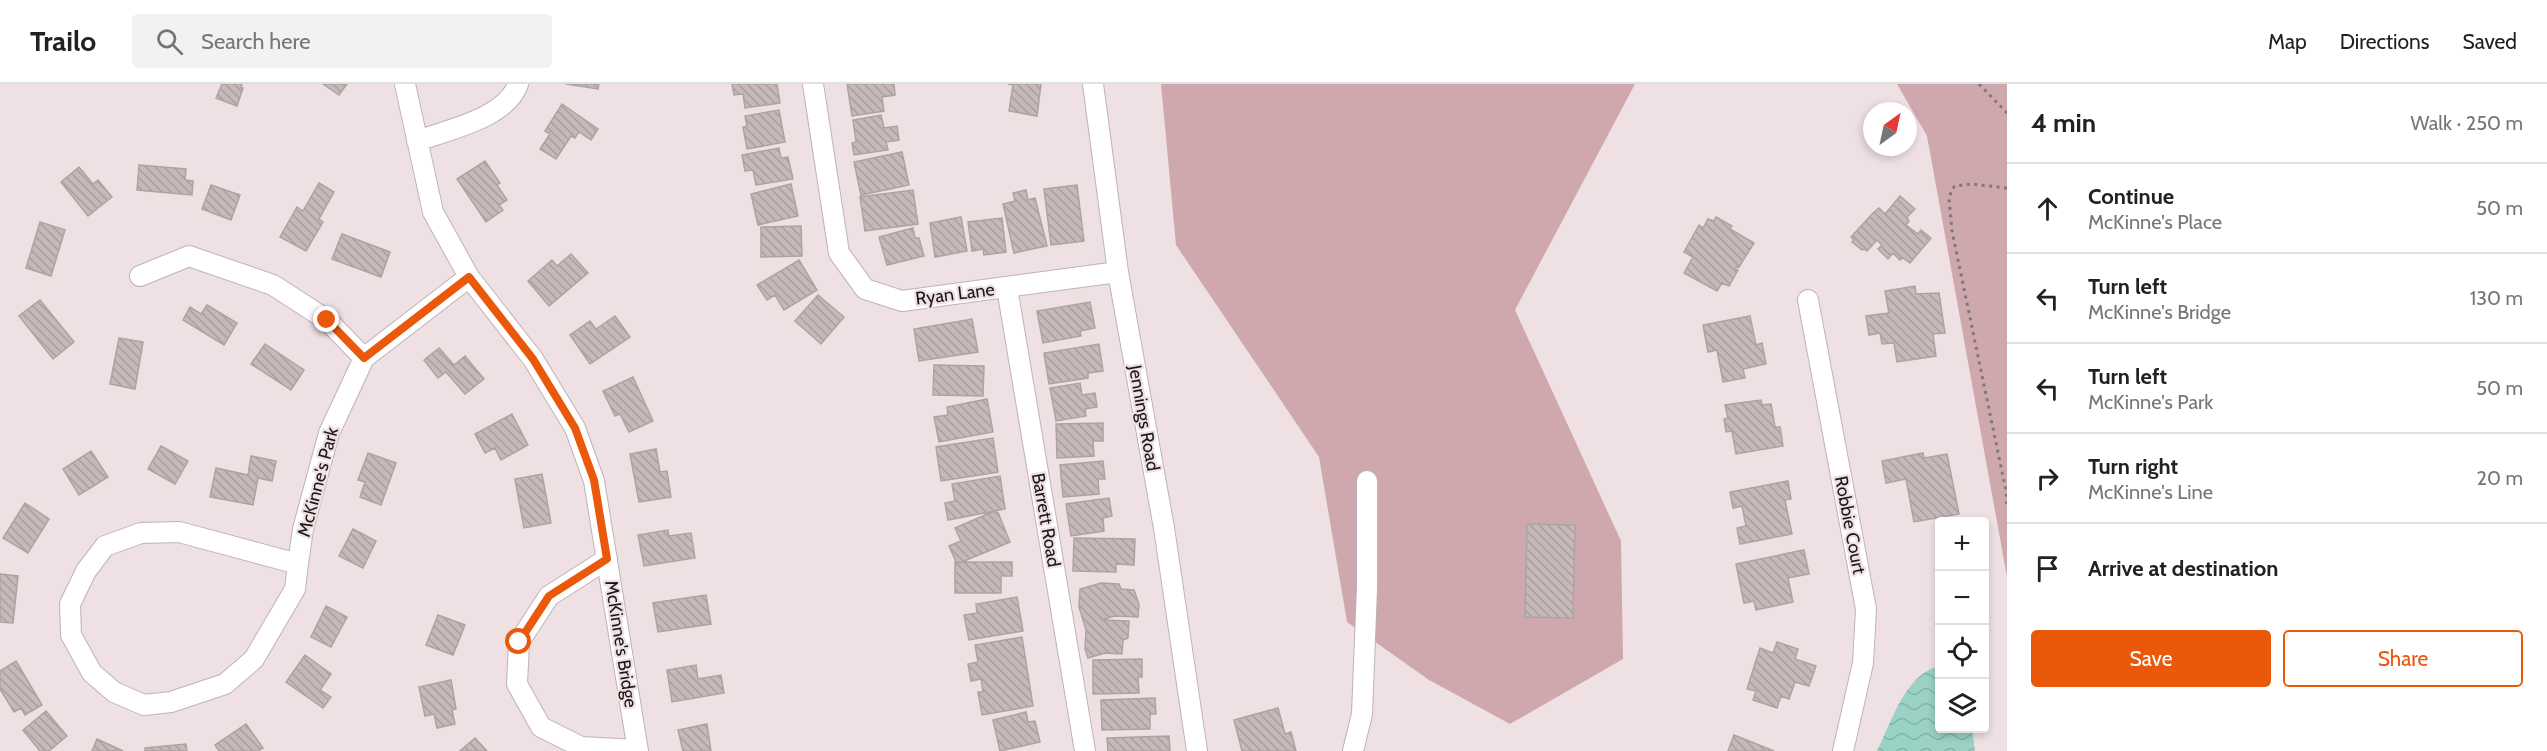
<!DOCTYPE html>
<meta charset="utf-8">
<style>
body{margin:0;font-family:Cabin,sans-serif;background:#f2f2f2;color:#222}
.controls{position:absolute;right:18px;bottom:18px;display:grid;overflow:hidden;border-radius:6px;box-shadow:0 3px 9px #0003}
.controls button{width:54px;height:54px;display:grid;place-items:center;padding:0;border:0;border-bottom:2px solid #e0e0e0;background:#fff;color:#222;font:30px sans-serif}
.compass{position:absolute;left:1863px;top:18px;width:54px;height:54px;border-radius:50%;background:#fff;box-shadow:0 3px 9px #0003;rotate:33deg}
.stop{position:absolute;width:18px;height:18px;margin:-14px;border:4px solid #ea580c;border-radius:50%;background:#fff}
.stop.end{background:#ea580c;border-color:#fff;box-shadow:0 2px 6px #0008}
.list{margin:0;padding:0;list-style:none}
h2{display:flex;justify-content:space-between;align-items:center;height:78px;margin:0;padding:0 24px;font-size:26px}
h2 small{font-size:20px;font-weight:400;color:#767676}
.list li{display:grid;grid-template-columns:39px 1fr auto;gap:18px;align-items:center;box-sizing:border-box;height:90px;padding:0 24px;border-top:2px solid #e0e0e0}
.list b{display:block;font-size:22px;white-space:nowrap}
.list p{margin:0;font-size:20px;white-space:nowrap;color:#767676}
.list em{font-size:20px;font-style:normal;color:#767676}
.actions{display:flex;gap:12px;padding:18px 24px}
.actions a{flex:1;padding:14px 0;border:2px solid #ea580c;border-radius:6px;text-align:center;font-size:21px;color:#ea580c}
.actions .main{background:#ea580c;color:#fff}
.icon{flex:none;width:33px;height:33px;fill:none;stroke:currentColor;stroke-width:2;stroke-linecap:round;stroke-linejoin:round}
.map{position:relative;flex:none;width:2007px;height:667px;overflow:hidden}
header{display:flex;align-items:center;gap:36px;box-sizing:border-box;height:84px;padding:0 30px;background:#fff;border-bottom:2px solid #e0e0e0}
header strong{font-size:28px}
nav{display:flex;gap:33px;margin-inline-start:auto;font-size:21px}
.search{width:420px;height:54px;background:#f2f2f2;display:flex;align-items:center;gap:15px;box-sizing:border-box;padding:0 21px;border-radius:6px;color:#767676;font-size:22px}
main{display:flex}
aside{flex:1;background:#fff}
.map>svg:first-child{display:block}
</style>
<header>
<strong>Trailo</strong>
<div class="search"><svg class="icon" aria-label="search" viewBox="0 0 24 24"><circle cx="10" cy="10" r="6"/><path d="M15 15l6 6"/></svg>Search here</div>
<nav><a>Map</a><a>Directions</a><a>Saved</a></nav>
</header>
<main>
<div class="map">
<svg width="2007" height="667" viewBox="0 0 2007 667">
<defs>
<pattern id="water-waves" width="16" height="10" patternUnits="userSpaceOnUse" patternTransform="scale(1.5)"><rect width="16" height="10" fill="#9ad3c5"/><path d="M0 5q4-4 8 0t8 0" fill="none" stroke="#84b4a8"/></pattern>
<pattern id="building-back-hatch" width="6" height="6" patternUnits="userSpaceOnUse" patternTransform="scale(1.5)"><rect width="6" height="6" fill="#c7b9ba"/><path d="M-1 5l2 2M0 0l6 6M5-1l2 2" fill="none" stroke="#aa9e9f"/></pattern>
</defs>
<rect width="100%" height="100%" fill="#efe1e3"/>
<path fill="#cfa8ad" d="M1161,0H1635L1515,226L1621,457L1623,575L1510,640L1429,596L1347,538L1319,373L1176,161Z
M1897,0H2007V493L1927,52Z"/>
<path fill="url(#water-waves)" d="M1940,582V644L1972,645L1975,667H1877C1891,639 1906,588 1940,582Z"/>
<path fill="url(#building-back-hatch)" stroke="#afa2a3" stroke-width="1.5" d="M222,0H242L241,4H243L237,22L216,14Z
M323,0H347L339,11Z
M566,0H599L598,5Z
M732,0H777L780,19L745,24L743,10L734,11Z
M847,0H894L895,11L882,13L884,27L852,32Z
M1008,0H1041L1037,32L1009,27L1013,1Z
M562,20L598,45L591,56L579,48L575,54L571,52L556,75L540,65L550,50L545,47Z
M779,26L785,58L747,65L743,43L747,42L745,32Z
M881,31L884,44L897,42L899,56L886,58L888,66L854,71L852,59L856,58L853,36Z
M779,64L781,74L788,73L793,95L756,101L753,86L745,87L742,71Z
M902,68L909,101L861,111L854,78Z
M485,77L500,99L497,101L507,116L499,121L503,126L486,138L457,95Z
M139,81L186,85L185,96L193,97L192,111L137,106Z
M79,83L93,100L98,96L112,113L88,132L61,98Z
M319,99L334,108L319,135L323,138L306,167L280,153L297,123L303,127Z
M791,100L798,132L758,141L751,110Z
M211,101L240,111L231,136L202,125Z
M1077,101L1084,157L1051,161L1044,105Z
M913,106L918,140L865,147L860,113Z
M1026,106L1028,116L1035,114L1047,162L1014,169L1003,120L1015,117L1013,109Z
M1900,112L1915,125L1907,133L1909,137L1906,141L1918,150L1921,146L1931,154L1910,179L1903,174L1900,176L1893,169L1888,175L1878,165L1882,161L1877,156L1867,167L1864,165L1862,166L1852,158L1854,156L1851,153L1873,129L1879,124L1885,130Z
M961,133L967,167L935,173L930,139Z
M1716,133L1732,142L1730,145L1754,159L1739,183L1737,182L1735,185L1738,186L1729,202L1722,199L1717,207L1684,189L1693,173L1684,168L1699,141L1703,144L1708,135L1714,137Z
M1002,134L1006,168L984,171L983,165L972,167L968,138Z
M40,138L65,146L51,192L26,184Z
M801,142L802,172L761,173V143Z
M913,144L915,154H919L924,172L887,181L879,153Z
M342,150L390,168L381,193L332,175Z
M571,170L588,189L549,222L528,197L552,176L557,182Z
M799,176L817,206L784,226L775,211L767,216L757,201Z
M1915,202L1916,210L1939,209L1945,249L1933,250L1936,272L1897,278L1894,259L1882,260L1880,249L1869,251L1866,232L1889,229L1885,207Z
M818,211L844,233L821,260L795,237Z
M40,216L74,258L53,275L19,232Z
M1090,218L1095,244L1080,247L1081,252L1043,259L1037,227Z
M207,221L237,239L224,261L183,236L190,223L201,230Z
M615,232L630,253L590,280L570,251L590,237L596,245Z
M1750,232L1756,261L1762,259L1766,280L1743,285L1745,294L1723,298L1717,266L1708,268L1703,241Z
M972,235L978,268L919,277L914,245Z
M119,254L143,258L135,305L110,300Z
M265,260L304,286L291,306L251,280Z
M1099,260L1103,287L1088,289V294L1049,300L1044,269Z
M439,264L454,281L465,272L484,295L465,310L446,288L438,294L424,276Z
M934,281L984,282L983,312L933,311Z
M633,293L653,337L629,348L620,330L615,332L603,307Z
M1080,299L1082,311L1095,309L1097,323L1085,325L1086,332L1056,337L1050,304Z
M987,315L993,348L939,358L934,333L948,331L947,323Z
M1761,316L1762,321L1771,320L1775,343H1780L1783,362L1736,370L1732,347L1726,348L1724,335L1728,334L1725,321Z
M512,330L528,361L501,376L495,364L485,369L475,350Z
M1103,339V357H1093L1094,372L1057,374L1056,340Z
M993,354L998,388L941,397L936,363Z
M161,362L188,377L175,400L148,385Z
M656,365L660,388L667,387L671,413L639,418L630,370Z
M91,367L108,393L79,411L63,385Z
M368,369L396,379L381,421L360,413L365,398L358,396Z
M1923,369L1924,374L1947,370L1959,430L1914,438L1906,395L1886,399L1882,377Z
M251,372L276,377L272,397L258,394L253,421L210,413L216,384L248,391Z
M1103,377L1105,395H1098L1099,410L1063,413L1060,381Z
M542,390L551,439L524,444L515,395Z
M1000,392L1005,425L948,436L945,419L955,417L952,400Z
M1788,397L1791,415L1785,416L1792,450L1740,460L1737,444L1746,442L1742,422L1733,424L1730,408Z
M1109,414L1112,432L1103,434L1104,447L1071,452L1066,420Z
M25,419L49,435L28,469L3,454Z
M997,426L1010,458L957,480L949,462L961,457L955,444Z
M1527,440L1575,441L1573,534L1525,533Z
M353,445L376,457L363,484L339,472Z
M668,446L669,452L691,449L695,474L644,482L638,451Z
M1074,454L1135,455L1134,481L1116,480V488L1073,487Z
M1804,466L1809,490L1788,494L1793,518L1756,526L1754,517L1744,519L1736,480Z
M955,478H1012V492H1001V509H955Z
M0,490L18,492L13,539L0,538Z
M1101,499L1119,500L1121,505L1134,506L1139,520L1138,533L1115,532L1101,536L1129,537L1128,554L1123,556L1122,570L1105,569L1088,574L1085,565L1086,546L1079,523L1080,505Z
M706,511L711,540L658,548L653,519Z
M1017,513L1023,547L969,556L964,531L977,529L976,520Z
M326,522L347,533L331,563L311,553Z
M438,531L465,541L453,571L426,561Z
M1022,553L1033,622L982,631L978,608H983L981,595L971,597L968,580L978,578L975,561Z
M1777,558L1798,565L1795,575L1816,582L1809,602L1795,598L1789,615L1781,612L1777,624L1753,616L1756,607L1747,605L1760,564L1773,569Z
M305,571L331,590L320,606L331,613L323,624L286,598Z
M1142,575V593H1138L1139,609L1093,610V576Z
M16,577L42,621L25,631L21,624L14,628L0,605V587Z
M696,581L698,595L721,591L724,609L672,618L667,586Z
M451,596L456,625L452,626L455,640L437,644L434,630L425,632L419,603Z
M1155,614L1156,630H1150V645L1102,646L1101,616Z
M1278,624L1285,650L1291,648L1296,667H1242L1234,636Z
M46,627L67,652L49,667H40L23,646Z
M1026,628L1028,638L1035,637L1040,658L1000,667L993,636Z
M246,640L263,664L258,667H219L215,661Z
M707,640L711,667H683L678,646Z
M1734,651L1774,667H1728Z
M1169,652L1170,667H1108L1107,654Z
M475,654L487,667H460Z
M97,655L123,667H92Z
M186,660L187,667H145V664Z"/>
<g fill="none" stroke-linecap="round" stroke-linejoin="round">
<g stroke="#c0b2b4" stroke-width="22">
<path id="minor" d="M405,0L433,128L469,193L533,275L575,344L594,397L638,667
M813,0L839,169L865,205L902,217L1118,188
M1093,0L1118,188L1164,444L1197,667
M417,57C447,46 507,34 518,0
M140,192L189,172L273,201L327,236L364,274
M1007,204L1085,667
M1808,216L1866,525L1863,579L1843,667
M607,475L549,512L519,558L517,600L541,643L581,663L637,666
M298,480L179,448L141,449L105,462L86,487L70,520L71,551L92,589L114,608L144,621L171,618L225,600L254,575L295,505L298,480L303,445L329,349L364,274L469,193
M1353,667L1362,630L1367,504V397"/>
</g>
<path stroke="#817879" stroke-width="3" stroke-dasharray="3 4.5" stroke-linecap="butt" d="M1979,0L2007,29
M2007,104L1971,100L1955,102L1952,105L1949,115L1952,147L2006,407L2007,422"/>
<use href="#minor" stroke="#fff" stroke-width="20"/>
</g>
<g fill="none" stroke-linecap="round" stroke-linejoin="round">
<path stroke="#ea580c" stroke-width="8" d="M327,236L364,274L469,193L533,275L575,344L594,396L607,475L549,512L519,558"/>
</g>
<g text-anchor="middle" stroke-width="4.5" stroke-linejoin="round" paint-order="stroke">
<g font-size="18" fill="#1b1717" stroke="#efe1e3">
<text transform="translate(955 210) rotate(-7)" y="6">Ryan Lane</text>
<text transform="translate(1144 334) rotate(80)" y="6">Jennings Road</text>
<text transform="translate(318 398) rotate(-75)" y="6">McKinne's Park</text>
<text transform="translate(1046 436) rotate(80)" y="6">Barrett Road</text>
<text transform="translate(1850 441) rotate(79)" y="6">Robbie Court</text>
<text transform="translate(621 560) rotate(81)" y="6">McKinne's Bridge</text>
</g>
</g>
</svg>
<div class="controls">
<button>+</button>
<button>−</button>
<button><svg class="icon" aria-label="locate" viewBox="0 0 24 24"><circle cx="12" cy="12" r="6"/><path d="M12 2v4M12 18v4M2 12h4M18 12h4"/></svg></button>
<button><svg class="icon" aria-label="layers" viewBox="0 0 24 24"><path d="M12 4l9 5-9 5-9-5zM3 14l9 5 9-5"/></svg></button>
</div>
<svg class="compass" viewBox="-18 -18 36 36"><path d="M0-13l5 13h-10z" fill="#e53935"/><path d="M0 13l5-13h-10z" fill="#767676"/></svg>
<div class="stop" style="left:519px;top:558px"></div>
<div class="stop end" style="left:327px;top:236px"></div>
</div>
<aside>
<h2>4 min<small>Walk · 250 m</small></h2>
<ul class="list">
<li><svg class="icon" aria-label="ahead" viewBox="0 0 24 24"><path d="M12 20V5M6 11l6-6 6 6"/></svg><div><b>Continue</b><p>McKinne's Place</p></div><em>50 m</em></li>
<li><svg class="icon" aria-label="left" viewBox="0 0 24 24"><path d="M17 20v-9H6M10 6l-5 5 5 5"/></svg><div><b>Turn left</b><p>McKinne's Bridge</p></div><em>130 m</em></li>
<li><svg class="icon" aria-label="left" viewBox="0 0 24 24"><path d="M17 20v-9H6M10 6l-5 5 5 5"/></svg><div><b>Turn left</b><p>McKinne's Park</p></div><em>50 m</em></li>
<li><svg class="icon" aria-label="right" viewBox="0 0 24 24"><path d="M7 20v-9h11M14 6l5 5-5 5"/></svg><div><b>Turn right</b><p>McKinne's Line</p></div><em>20 m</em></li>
<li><svg class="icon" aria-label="arrive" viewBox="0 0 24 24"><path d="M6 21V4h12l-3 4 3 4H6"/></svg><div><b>Arrive at destination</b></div></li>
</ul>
<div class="actions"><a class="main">Save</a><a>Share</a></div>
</aside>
</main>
